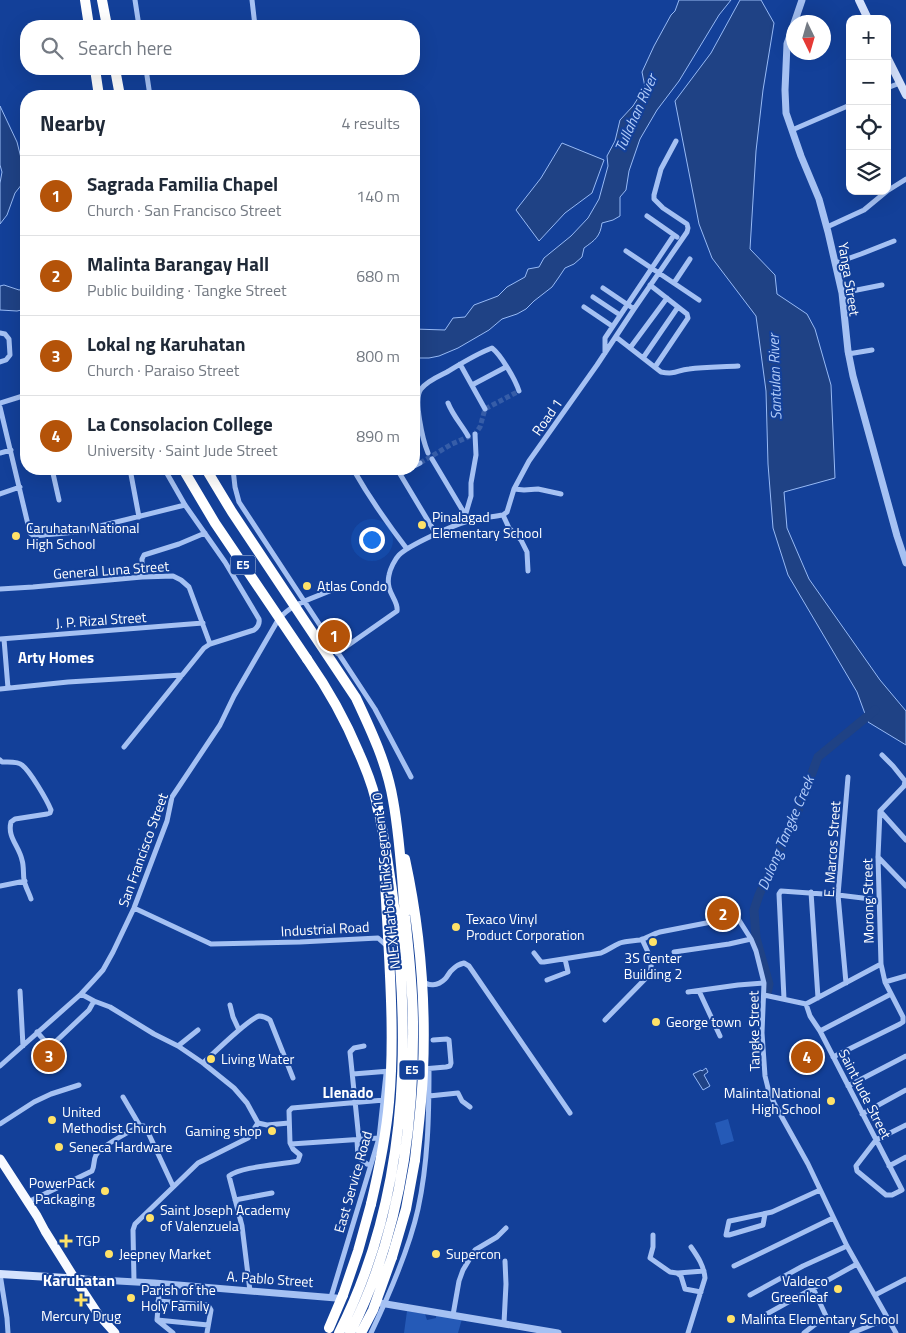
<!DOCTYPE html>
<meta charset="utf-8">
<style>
body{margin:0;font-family:"Titillium Web",sans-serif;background:#f2f2f3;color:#1f2937}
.controls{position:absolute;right:15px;top:15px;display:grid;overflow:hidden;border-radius:10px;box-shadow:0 5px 20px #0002}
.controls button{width:45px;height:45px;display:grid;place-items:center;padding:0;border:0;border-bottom:1px solid #e0e1e3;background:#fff;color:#1f2937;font:25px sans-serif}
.compass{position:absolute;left:786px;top:15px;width:45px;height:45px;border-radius:50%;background:#fff;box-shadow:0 5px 20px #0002;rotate:175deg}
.you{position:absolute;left:371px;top:539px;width:18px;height:18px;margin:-12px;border:4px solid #fff;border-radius:50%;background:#1a73e8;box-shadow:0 0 0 8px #1a73e833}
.badge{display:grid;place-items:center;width:32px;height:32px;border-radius:50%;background:#b45309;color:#fff;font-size:16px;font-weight:700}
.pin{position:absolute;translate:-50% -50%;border:2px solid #fff;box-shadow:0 1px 5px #0006}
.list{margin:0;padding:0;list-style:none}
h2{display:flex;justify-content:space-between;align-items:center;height:65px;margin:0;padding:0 20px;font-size:21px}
h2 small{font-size:16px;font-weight:400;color:#747a83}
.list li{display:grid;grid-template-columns:32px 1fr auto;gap:15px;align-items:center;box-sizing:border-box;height:80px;padding:0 20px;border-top:1px solid #e0e1e3}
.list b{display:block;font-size:19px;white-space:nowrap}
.list p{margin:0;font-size:16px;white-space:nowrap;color:#747a83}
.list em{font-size:16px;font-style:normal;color:#747a83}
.icon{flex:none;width:28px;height:28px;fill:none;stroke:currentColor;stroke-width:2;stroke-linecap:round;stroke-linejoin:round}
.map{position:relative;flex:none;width:906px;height:1333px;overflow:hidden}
.search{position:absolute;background:#fff;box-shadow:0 5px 20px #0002;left:20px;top:20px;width:400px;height:55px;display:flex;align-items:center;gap:12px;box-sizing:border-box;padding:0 18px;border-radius:20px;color:#747a83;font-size:19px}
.panel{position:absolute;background:#fff;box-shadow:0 5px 20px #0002;left:20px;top:90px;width:400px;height:385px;border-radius:20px}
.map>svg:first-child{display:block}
</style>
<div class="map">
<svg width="906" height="1333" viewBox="0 0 906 1333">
<rect width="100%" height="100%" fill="#134099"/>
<path fill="#255ab7" d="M728,1119L734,1141L721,1145L715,1123Z
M407,1311L425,1314L427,1320L436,1318V1315L462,1319L458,1333H404Z"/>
<path fill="#1f4285" stroke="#97baf6" d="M679,0H731L719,15L679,81L657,110L640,139L629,171L626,190L620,197V216L613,220L602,223C600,237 595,240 584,248L582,257L574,264L565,268L559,277L552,287L534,301L526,309L517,314L502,319L489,330L458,348L439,356L429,358H419L414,361V329L445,330L453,318L465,317L474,305L498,296L507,287L525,277L528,269L539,267L544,258L571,236L588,218L599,199L608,166L607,156L615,141L620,120L633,106L645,87L642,72L654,46L671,15L675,11Z
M740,0H761L774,23L763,90L756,151L750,249L775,275L777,294L807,314L815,329L831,385L835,478L784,492L787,528L809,579L880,680L906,711V745L868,722L857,692L788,575L773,528L768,464L766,391L756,316L712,258L699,224L675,101L711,53Z
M0,106L17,142L22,162V184L15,193L7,215L0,224V183L2,172L0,165Z
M562,143L604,160L592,193L565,213L539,241L516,210L541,178Z
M4,285L19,290L26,289V309L17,311L0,310V286Z
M706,1068L708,1072L704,1075L710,1086L703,1090L693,1074L701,1070L702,1071Z"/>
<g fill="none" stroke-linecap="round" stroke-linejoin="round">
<path stroke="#1f4285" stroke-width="9" d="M767,993L769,984L756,938L754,910L759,895L768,875L796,816L818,757L875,710"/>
<path stroke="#365da8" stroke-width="5" stroke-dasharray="5 2.5" stroke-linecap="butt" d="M420,463L452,444L475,434L480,427L485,409L519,391"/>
<path stroke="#a5c1f3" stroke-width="5" d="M135,0L139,26
M252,0L255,26
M146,69L150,96
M887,88L900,83
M792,130L850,105
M887,191L906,179
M647,216L677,237
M827,227L864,210L887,191
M626,251L699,300
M836,263L861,254L894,241
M674,283L690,259
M650,285L687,314L688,318L655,367
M603,288L634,309
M842,293L882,285
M593,297L620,315
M584,307L612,326
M0,333L5,334L9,339L10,355L6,360L0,362
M616,337L661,372C676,375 677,370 689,369C705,367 722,367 738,366
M630,348L667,298
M605,353V338L674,235
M848,354L872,350
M643,358L678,307
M460,364L485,409
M472,385L506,367
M0,403L26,395
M448,403C453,416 462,425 468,436
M0,407L30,533L34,536L76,532L185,505
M0,453L11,450
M428,453C423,441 413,399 421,389C427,381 439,376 447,372C462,363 476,354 492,348C501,355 515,379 519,391
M432,459L466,516
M414,466L420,463
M52,469L59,500
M130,469L139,517
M233,469L235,487L239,502L375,709L411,777
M353,469C369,497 387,523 407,549
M409,469L400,474L436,534
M514,489L524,490L538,489L561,494
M0,494L20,487
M466,513L471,496V483L476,455L475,434
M503,515L509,528L521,540L527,552L528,571
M142,577V559L144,555L179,544L205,533
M0,589L33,587L142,577L173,576L181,580L189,587L210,644
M0,639L203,623
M4,639L8,688
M337,653L397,611C399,600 385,593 389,575C390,569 395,559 399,555C409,545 454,525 468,521C479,518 491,517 503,515L507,512L514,489L529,461L597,365L634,309L687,232L688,228L687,224L663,208L654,199V195L661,169L676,141
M0,689L68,682L182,675
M124,747L204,648L210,644L254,630C258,627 260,624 259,619L225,562L185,505L165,470
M882,755L893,766L905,781L904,786
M0,760L2,762C8,762 18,761 22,765C30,771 47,800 51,810L50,813L47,814L15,819L11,822C7,837 19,846 22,860C24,866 23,873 24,880C25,886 29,893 31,899
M880,811L906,840
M878,857L906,886
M0,886L25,881
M811,892L818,998
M134,908L211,944L300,942L378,938L387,946
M674,952L729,944L751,939
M534,953L541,962H544L601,953C608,950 613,946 620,943C626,941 633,941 640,940C647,938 653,934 660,932L737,917L751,939L756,951L764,983L762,1033L765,1076L768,1088L774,1103L808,1164L847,1246L896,1333
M422,980C428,987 438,986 445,979C448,976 449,972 453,969C456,966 460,964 464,963L469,966L570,1113
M547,980L568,972L565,959
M885,982L906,976
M846,983L838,895L848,777
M20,991L23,1046
M699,991L720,1036
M688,992L738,985L764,983
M81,994L94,1001L110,1007L154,1034L178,1046L203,1063L234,1088L247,1103L258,1123L267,1125L289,1123
M764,995L806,1004L881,964
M784,999L779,894L781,891L838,895L879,900
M806,1004L810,1016L820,1031L902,1190
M230,1005L233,1017L239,1030
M605,1020L649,975C655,962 647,951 642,939
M820,1031L891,994
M37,1032L50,1047L89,1010L94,1001
M178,1046L198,1030
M833,1057L900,1024L903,1022V1017L885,982L881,964L878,857L880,811L904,786
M203,1063C213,1054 248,1019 259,1016C263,1016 266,1017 270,1020L293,1078
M0,1066L81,994L94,980L103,970L113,952L134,908L167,821L172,797L220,725L234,696L278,620C292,602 316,598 336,588
M411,1070L446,1067L450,1066L451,1063L449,1040L447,1039L433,1040
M353,1074L390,1071
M848,1086L906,1056
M429,1096L458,1093L462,1101L470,1107
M123,1097L140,1126
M862,1114L906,1090
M0,1124L34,1102L51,1094L79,1085
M140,1126H144L146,1128L173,1186
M357,1140L358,1157L367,1164
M359,1140L350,1052L354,1048L364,1046
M291,1144L379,1138
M889,1166L906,1157
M902,1190L892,1195H886L857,1171L856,1166L876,1140L906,1125
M235,1200L272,1193
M28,1202L92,1171C95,1165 93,1161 96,1155C102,1145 129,1132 140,1126
M765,1214L763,1225L729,1235H726L729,1221H730L772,1212L820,1190
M653,1235V1247L650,1258L670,1272L677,1273L681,1276L685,1289L701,1292
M734,1266L833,1218
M678,1273L704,1271
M0,1274L7,1318L8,1333
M134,1281L133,1230L135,1224L198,1163L248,1138L258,1123
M160,1283L157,1320L173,1333
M250,1291L242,1226L229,1176C242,1166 280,1165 298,1161L300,1155L293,1149L290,1143L289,1111L292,1108L384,1100
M750,1295L803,1266L847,1246
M875,1295L906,1279
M331,1297L379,1138L386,1074
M158,1301L208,1305L211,1310L207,1333
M453,1315L459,1281L463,1270L475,1250L497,1237L506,1228
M763,1316L857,1264
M157,1320L208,1325
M504,1323L506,1284L505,1261
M371,1333C389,1295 409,1250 418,1209C428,1163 429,1116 429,1069
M688,1333L705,1278C704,1266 698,1257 691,1247
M804,1333L826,1316L813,1288
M852,1333L888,1318"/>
<path stroke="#a5c1f3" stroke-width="7" d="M802,0L787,44L785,90L786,113L801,156L819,199L828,232L842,293L848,351L853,376L897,536L906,563
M82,1279L154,1283L336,1298
M380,1303L558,1333"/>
<path stroke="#d5e2fd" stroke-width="8" d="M859,0L868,19
M887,57L906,95
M0,1274L82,1279"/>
<path stroke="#f8faff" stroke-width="9" d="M0,1159L37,1216L45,1231L75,1279L98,1314L115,1333"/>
<path stroke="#fff" stroke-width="10" d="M85,0L89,26
M102,0L107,26
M95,69L99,96
M115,69L120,96
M307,659C328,689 345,719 359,753C367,771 375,791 378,811
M384,865L388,936
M392,1257L406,1209L415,1160
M343,1295L358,1251L371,1204"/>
<path stroke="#fff" stroke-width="10" d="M183,469L215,523L307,659
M206,469L232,512L356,698C371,730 387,764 393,800C400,838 402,878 405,916C409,953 413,989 413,1025C414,1130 398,1239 350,1333
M405,859C420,928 426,1001 423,1072C422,1101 418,1131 415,1160
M371,1204C379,1170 386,1136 389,1102C394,1047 391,991 388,936
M329,1328L343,1295
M339,1333C422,1169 412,977 377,802
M361,1333L373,1310L392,1257"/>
</g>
<g fill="#ffe268" stroke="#134099" stroke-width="2">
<circle cx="422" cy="525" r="5"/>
<circle cx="16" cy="536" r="5"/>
<circle cx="307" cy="586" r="5"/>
<circle cx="456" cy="927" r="5"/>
<circle cx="653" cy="942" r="5"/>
<circle cx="656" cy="1022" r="5"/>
<circle cx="211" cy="1059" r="5"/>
<circle cx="831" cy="1101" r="5"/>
<circle cx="52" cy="1120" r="5"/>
<circle cx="272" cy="1131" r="5"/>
<circle cx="59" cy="1147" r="5"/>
<circle cx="105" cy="1191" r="5"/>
<circle cx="150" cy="1218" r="5"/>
<path d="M63.5 1233.5h5v5h5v5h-5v5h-5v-5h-5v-5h5z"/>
<circle cx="109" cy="1254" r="5"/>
<circle cx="436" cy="1254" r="5"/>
<circle cx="838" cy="1289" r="5"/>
<circle cx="131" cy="1298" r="5"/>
<path d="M78.5 1292.5h5v5h5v5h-5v5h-5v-5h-5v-5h5z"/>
<circle cx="731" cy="1319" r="5"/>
</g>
<g text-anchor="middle" stroke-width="4" stroke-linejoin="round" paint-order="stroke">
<g fill="#134099" stroke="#b8c6e0" stroke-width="1">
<rect x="230.5" y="555.5" width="25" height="19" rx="4"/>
<rect x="399.5" y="1060.5" width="25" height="19" rx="4"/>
</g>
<g font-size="12" font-weight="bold" fill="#fff">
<text x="243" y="569">E5</text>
<text x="412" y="1074">E5</text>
</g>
<g font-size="14" fill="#fff" stroke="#134099">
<text transform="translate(849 279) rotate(81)" y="5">Yanga Street</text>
<text transform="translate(547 417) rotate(-55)" y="5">Road 1</text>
<text transform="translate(111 570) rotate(-4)" y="5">General Luna Street</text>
<text transform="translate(101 620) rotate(-4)" y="5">J. P. Rizal Street</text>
<text transform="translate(832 849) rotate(-86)" y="5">E. Marcos Street</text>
<text transform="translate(143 850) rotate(-70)" y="5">San Francisco Street</text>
<text transform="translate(386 881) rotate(-96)" y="5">NLEX Harbor Link Segment 10</text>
<text transform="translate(868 901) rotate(-91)" y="5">Morong Street</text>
<text transform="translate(325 929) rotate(-3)" y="5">Industrial Road</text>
<text transform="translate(754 1031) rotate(-91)" y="5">Tangke Street</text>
<text transform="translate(865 1094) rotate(63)" y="5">Saint Jude Street</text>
<text transform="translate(353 1182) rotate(-74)" y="5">East Service Road</text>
<text transform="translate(270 1279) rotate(4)" y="5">A. Pablo Street</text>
</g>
<g font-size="14" fill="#fff" stroke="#134099" text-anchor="start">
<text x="432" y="522">Pinalagad<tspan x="432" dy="16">Elementary School</tspan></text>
<text x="26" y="533">Caruhatan National<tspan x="26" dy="16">High School</tspan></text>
<text x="317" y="591">Atlas Condo</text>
<text x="466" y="924">Texaco Vinyl<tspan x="466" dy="16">Product Corporation</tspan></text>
<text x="653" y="963" text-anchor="middle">3S Center<tspan x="653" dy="16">Building 2</tspan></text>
<text x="666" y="1027">George town</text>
<text x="221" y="1064">Living Water</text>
<text x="821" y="1098" text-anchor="end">Malinta National<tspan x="821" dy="16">High School</tspan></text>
<text x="62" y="1117">United<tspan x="62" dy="16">Methodist Church</tspan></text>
<text x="262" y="1136" text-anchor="end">Gaming shop</text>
<text x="69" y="1152">Seneca Hardware</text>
<text x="95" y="1188" text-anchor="end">PowerPack<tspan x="95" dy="16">Packaging</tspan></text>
<text x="160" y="1215">Saint Joseph Academy<tspan x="160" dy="16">of Valenzuela</tspan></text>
<text x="76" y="1246">TGP</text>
<text x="119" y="1259">Jeepney Market</text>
<text x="446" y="1259">Supercon</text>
<text x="828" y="1286" text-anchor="end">Valdeco<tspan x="828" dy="16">Greenleaf</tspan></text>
<text x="141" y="1295">Parish of the<tspan x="141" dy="16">Holy Family</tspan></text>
<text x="81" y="1321" text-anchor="middle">Mercury Drug</text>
<text x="741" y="1324">Malinta Elementary School</text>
</g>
<g font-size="15" font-style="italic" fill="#b2ccfa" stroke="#134099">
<text transform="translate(636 113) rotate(-66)" y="5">Tullahan River</text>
<text transform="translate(775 377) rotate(-92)" y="5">Santulan River</text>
<text transform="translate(786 833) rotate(-67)" y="5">Dulong Tangke Creek</text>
</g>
<g font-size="15" font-weight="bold" fill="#fff" stroke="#134099">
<text x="56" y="663">Arty Homes</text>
<text x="348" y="1098">Llenado</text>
</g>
<g font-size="16" font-weight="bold" fill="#fff" stroke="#134099">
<text x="79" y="1286">Karuhatan</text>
</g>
</g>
</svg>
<div class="controls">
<button>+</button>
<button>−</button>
<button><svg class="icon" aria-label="locate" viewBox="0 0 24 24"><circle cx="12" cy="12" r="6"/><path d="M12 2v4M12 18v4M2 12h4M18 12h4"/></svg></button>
<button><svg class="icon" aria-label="layers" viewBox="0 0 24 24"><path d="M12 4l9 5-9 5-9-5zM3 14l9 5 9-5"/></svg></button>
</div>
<svg class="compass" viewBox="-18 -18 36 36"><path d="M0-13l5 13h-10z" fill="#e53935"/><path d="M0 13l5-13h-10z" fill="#747a83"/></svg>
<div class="you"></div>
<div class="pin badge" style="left:334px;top:636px">1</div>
<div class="pin badge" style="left:723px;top:914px">2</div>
<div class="pin badge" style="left:49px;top:1056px">3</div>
<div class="pin badge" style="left:807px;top:1057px">4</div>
<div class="search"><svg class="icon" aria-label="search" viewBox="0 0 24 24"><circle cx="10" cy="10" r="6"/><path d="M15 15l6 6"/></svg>Search here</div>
<section class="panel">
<h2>Nearby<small>4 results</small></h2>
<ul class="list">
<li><span class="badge">1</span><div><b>Sagrada Familia Chapel</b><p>Church · San Francisco Street</p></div><em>140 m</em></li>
<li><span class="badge">2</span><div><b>Malinta Barangay Hall</b><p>Public building · Tangke Street</p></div><em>680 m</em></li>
<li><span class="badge">3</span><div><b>Lokal ng Karuhatan</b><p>Church · Paraiso Street</p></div><em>800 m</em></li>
<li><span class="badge">4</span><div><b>La Consolacion College</b><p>University · Saint Jude Street</p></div><em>890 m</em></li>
</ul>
</section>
</div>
